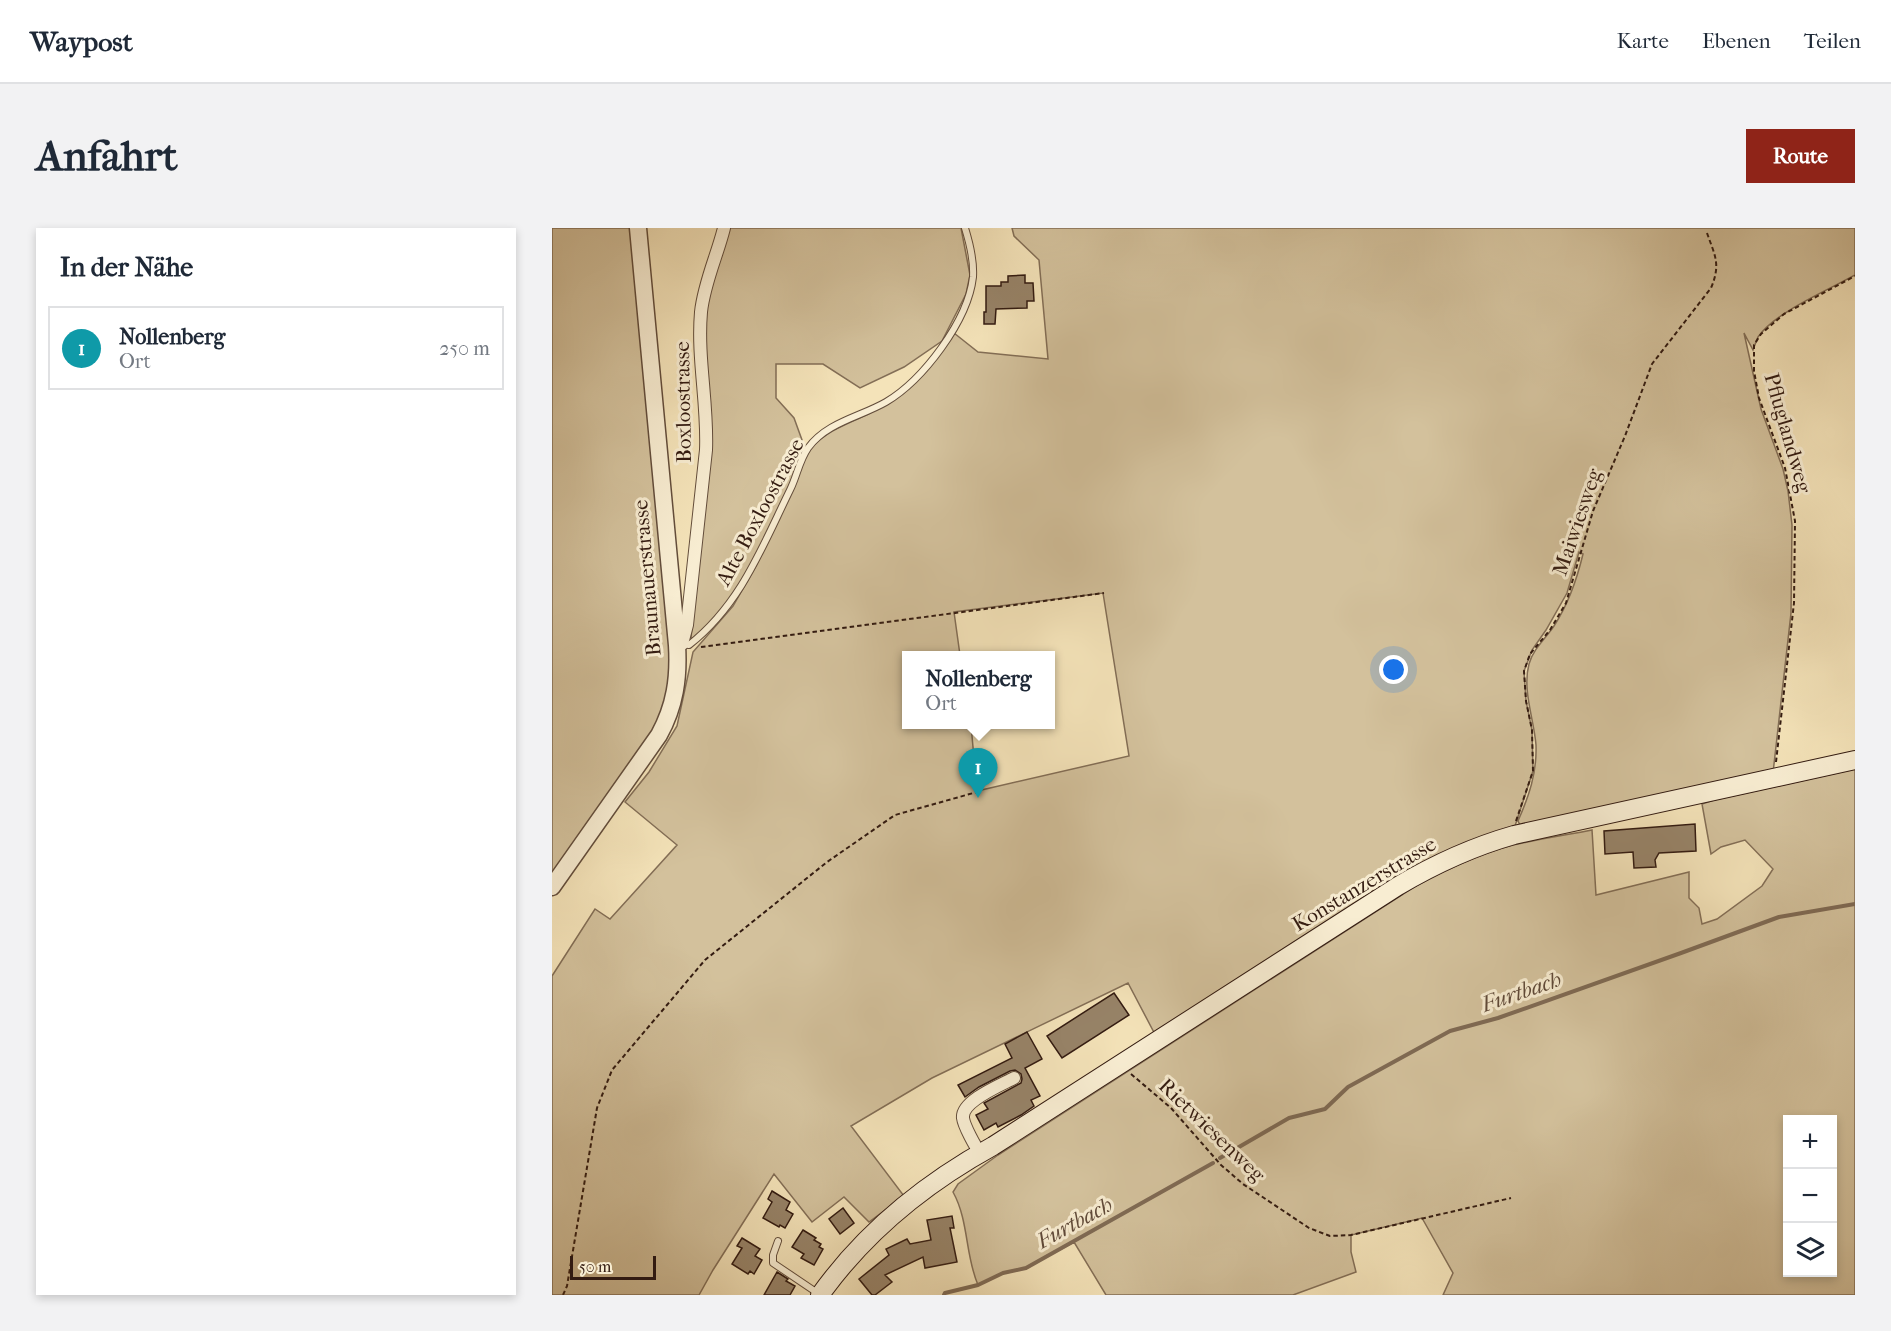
<!DOCTYPE html>
<html lang="de">
<meta charset="utf-8">
<style>
body{margin:0;font-family:"IM FELL French Canon",serif;background:#f2f2f3;color:#1f2937}
.controls{position:absolute;right:18px;bottom:18px;display:grid;overflow:hidden;border-radius:0px;box-shadow:0 3px 9px #0003}
.controls button{width:54px;height:54px;display:grid;place-items:center;padding:0;border:0;border-bottom:2px solid #e0e1e3;background:#fff;color:#1f2937;font:30px sans-serif}
.scale{position:absolute;left:18px;bottom:15px;width:86px;box-sizing:border-box;padding-left:6px;border:3px solid #331b11;border-top:0;font-size:16px;line-height:21px;white-space:nowrap;color:#331b11;-webkit-text-stroke:4px #f8edd2;paint-order:stroke}
.you{position:absolute;left:842px;top:442px;width:21px;height:21px;margin:-15px;border:4px solid #fff;border-radius:50%;background:#1a73e8;box-shadow:0 0 0 9px #1a73e833}
.badge{display:grid;place-items:center;width:39px;height:39px;border-radius:50%;background:#8f2418;color:#fff;font-size:20px;font-weight:700}
.pin{position:absolute;translate:-50% -50px;filter:drop-shadow(0 2px 3px #0008)}
.pin::after{content:'';position:absolute;top:32px;width:21px;height:18px;background:inherit;clip-path:polygon(0 0,100% 0,50% 100%)}
.popup{position:absolute;left:350px;top:423px;width:153px;height:78px;box-sizing:border-box;display:grid;place-content:center;border-radius:0px;background:#fff;filter:drop-shadow(0 2px 4px #0005);font-size:20px;white-space:nowrap;color:#747a83}
.popup b{font-size:22px;color:#1f2937}
.popup::after{content:'';position:absolute;left:50%;top:100%;margin-left:-12px;border:12px solid transparent;border-top-color:#fff}
.list{margin:0;padding:0;list-style:none}
h2{display:flex;justify-content:space-between;align-items:center;height:78px;margin:0;padding:0 24px;font-size:26px}
h2 small{font-size:20px;font-weight:400;color:#747a83}
.list li{display:grid;grid-template-columns:39px 1fr auto;gap:18px;align-items:center;box-sizing:border-box;height:84px;margin:0 12px 12px;padding:0 12px;border:2px solid #e0e1e3;border-radius:0px}
.list b{display:block;font-size:22px;white-space:nowrap}
.list p{margin:0;font-size:20px;white-space:nowrap;color:#747a83}
.list em{font-size:20px;font-style:normal;color:#747a83}
.icon{flex:none;width:33px;height:33px;fill:none;stroke:currentColor;stroke-width:2;stroke-linecap:round;stroke-linejoin:round}
.map{position:relative;flex:none;width:1303px;height:1067px;overflow:hidden;border-radius:0px}
header{display:flex;align-items:center;gap:36px;box-sizing:border-box;height:84px;padding:0 30px;background:#fff;border-bottom:2px solid #e0e1e3}
header strong{font-size:28px}
nav{display:flex;gap:33px;margin-inline-start:auto;font-size:21px}
.intro{display:flex;align-items:center;justify-content:space-between;box-sizing:border-box;height:144px;padding:0 36px}
h1{margin:0;font-size:42px}
.button{padding:15px 27px;border-radius:0px;background:#8f2418;color:#fff;font-size:21px;font-weight:700}
main{display:flex;gap:36px;padding:0 36px}
aside{flex:1;background:#fff;border-radius:0px;box-shadow:0 3px 9px #0003}
.map>svg:first-child{display:block}
</style>
<header>
<strong>Waypost</strong>
<nav><a>Karte</a><a>Ebenen</a><a>Teilen</a></nav>
</header>
<div class="intro"><h1>Anfahrt</h1><a class="button">Route</a></div>
<main>
<aside>
<h2>In der Nähe<small></small></h2>
<ul class="list">
<li><span class="badge" style="background:#0f9aa8">1</span><div><b>Nollenberg</b><p>Ort</p></div><em>250 m</em></li>
</ul>
</aside>
<div class="map">
<svg width="1303" height="1067" viewBox="0 0 1303 1067">
<rect width="100%" height="100%" fill="#f4e3b9"/>
<filter id="stains"><feTurbulence type="fractalNoise" baseFrequency=".00333" numOctaves="4"/><feColorMatrix values="0 0 0 0 .2 0 0 0 0 .09 0 0 0 0 .02 0 0 0 .5 -.17"/></filter>
<radialGradient id="worn" r=".72"><stop offset=".6" stop-color="#630" stop-opacity="0"/><stop offset="1" stop-color="#630" stop-opacity=".3"/></radialGradient>
<path fill="#d3c19c" stroke="#836e56" stroke-width="1.5" fill-rule="evenodd" d="M0,0H80L120,442L119,457L100,507L0,647Z
M176,0H409L418,47L414,66L390,113L352,139L308,160L271,136H224V170L242,190L254,223L194,349L166,387L141,410H139L151,278L153,79Z
M460,0H1303V47C1277,62 1223,84 1206,109C1204,113 1203,117 1201,122L1192,105L1209,181L1231,241L1236,263L1240,297L1239,385L1221,545L968,597L966,593C977,568 985,545 984,517C982,491 970,462 977,436C981,421 994,410 1002,398C1017,375 1025,351 1031,326L1027,324L1015,365L994,402L980,422L972,443L974,473L980,502L981,543L963,598L945,605L606,812L576,755L380,850L299,898L352,968L317,994L292,969L260,994L222,946L161,1042L147,1067H0V748L43,681L58,691L125,617L73,574L97,544L125,498L141,424L181,378L204,338L255,225C271,203 295,197 318,185C355,165 380,140 402,105L426,124L496,131L487,32L462,8ZM551,365L577,528L425,563L419,497L354,496V428L408,427L402,384Z
M1303,541V1067H891L901,1045L870,990L799,1007V1024L804,1044L741,1067H554L522,1014L474,1040L451,1045L426,1057C413,1027 417,993 401,964L406,956L446,927L862,659C894,642 926,626 961,617C987,611 1014,607 1040,602L1044,667L1137,644V670L1147,680L1150,696L1165,691L1210,658L1221,641L1193,612L1169,619L1159,626L1150,576L1162,572ZM1236,892H1280V1044H1236Z"/>
<g fill="none" stroke-linecap="round" stroke-linejoin="round">
<path stroke="#7f6a54" stroke-width="4" d="M668,930L737,890L773,881L796,859L898,803L946,790L1129,725L1227,689L1303,676
M392,1067L393,1065L426,1057L451,1045L474,1040L661,935"/>
</g>
<path fill="#978368" stroke="#331b11" stroke-width="1.5" d="M473,47V55H481L482,73H475V80L444,81L443,96H432V84H434V58H449V54H456V48Z
M1143,596L1144,623L1107,625L1103,632L1104,639L1082,640L1081,624L1053,626L1052,603Z
M562,765L577,787L510,830L495,808Z
M475,804L490,831L473,840L488,868L479,872L482,878L469,887L446,899L444,895L432,902L424,887L436,881L432,875L469,855L470,851L469,846L463,842L458,843L427,859L413,869L406,857L460,830L453,816Z
M220,963L238,974L234,982L241,986L233,1000L228,997L227,999L211,990L220,974L216,971Z
M291,980L302,995L288,1006L277,991Z
M400,988L402,1000H398L405,1034L373,1040L371,1029L333,1047L340,1054L323,1067H320L307,1051L337,1027L334,1021L355,1011L358,1016L379,1012L375,992Z
M251,1002L264,1010L262,1012L269,1016L267,1019L271,1021L262,1037L249,1030L252,1026L240,1019Z
M190,1010L208,1021L203,1028L210,1032L202,1046L198,1043L196,1046L180,1036L190,1020L185,1018Z
M225,1044L236,1051L234,1053L243,1058L238,1067H212Z"/>
<g fill="none" stroke-linecap="round" stroke-linejoin="round">
<g stroke="#634d3b" stroke-width="8">
<path id="service" d="M130,416L137,417C189,376 210,319 238,262C245,248 247,233 256,220C275,194 308,189 334,174C371,152 416,93 421,49C422,33 418,16 413,0
M226,1013L221,1027V1035L267,1066"/>
</g>
<g stroke="#634d3b" stroke-width="14">
<path id="minor" d="M125,417L130,416L135,397L154,222C156,176 145,130 149,84C152,55 165,28 172,0
M428,925C423,918 412,898 411,890C409,873 449,857 462,850"/>
</g>
<g stroke="#634d3b" stroke-width="19">
<path id="tertiary" d="M0,659L107,507C123,478 127,450 125,417L86,0"/>
</g>
<g stroke="#331b11" stroke-width="20">
<path id="secondary" d="M268,1067C313,1004 372,956 441,918L846,658C883,636 920,619 962,607L1303,532"/>
</g>
<path stroke="#331b11" stroke-width="2" stroke-dasharray="4.5 3" stroke-linecap="butt" d="M149,419L552,365
M1224,534L1242,375L1243,293L1233,240L1207,170L1202,143V117L1209,106L1232,86L1303,48
M964,593L981,543L980,502L974,473L972,443L978,426L998,402L1014,375L1041,283L1073,208L1100,136L1159,60C1169,36 1163,28 1155,5
M579,846L619,880L669,937L691,956L757,1000L778,1008L799,1007L959,970
M11,1067L15,1058L45,880L60,842L153,732L275,634L343,587L425,564"/>
<use href="#service" stroke="#f8edd2" stroke-width="6"/>
<use href="#minor" stroke="#f8edd2" stroke-width="12"/>
<use href="#tertiary" stroke="#f8edd2" stroke-width="16"/>
<use href="#secondary" stroke="#f8edd2" stroke-width="18"/>
</g>
<g text-anchor="middle" stroke-width="6" stroke-linejoin="round" paint-order="stroke">
<g font-size="21" fill="#331b11" stroke="#f8edd2">
<text transform="translate(131 174) rotate(-91)" y="7">Boxloostrasse</text>
<text transform="translate(1236 205) rotate(74)" y="7">Pfluglandweg</text>
<text transform="translate(208 284) rotate(-62)" y="7">Alte Boxloostrasse</text>
<text transform="translate(1025 294) rotate(-71)" y="7">Maiwiesweg</text>
<text transform="translate(95 350) rotate(-95)" y="7">Braunauerstrasse</text>
<text transform="translate(812 656) rotate(-31)" y="7">Konstanzerstrasse</text>
<text transform="translate(660 902) rotate(44)" y="7">Rietwiesenweg</text>
</g>
<g font-size="22" font-style="italic" fill="#5f4938" stroke="#f8edd2">
<text transform="translate(969 763) rotate(-19)" y="8">Furtbach</text>
<text transform="translate(522 994) rotate(-29)" y="8">Furtbach</text>
</g>
</g>
<rect width="100%" height="100%" filter="url(#stains)"/>
<rect width="100%" height="100%" fill="url(#worn)"/>
</svg>
<div class="controls">
<button>+</button>
<button>−</button>
<button><svg class="icon" aria-label="layers" viewBox="0 0 24 24"><path d="M12 4l9 5-9 5-9-5zM3 14l9 5 9-5"/></svg></button>
</div>
<div class="scale">50 m</div>
<div class="you"></div>
<div class="pin badge" style="left:426px;top:570px;background:#0f9aa8">1</div>
<div class="popup"><b>Nollenberg</b>Ort</div>
</div>
</main>
